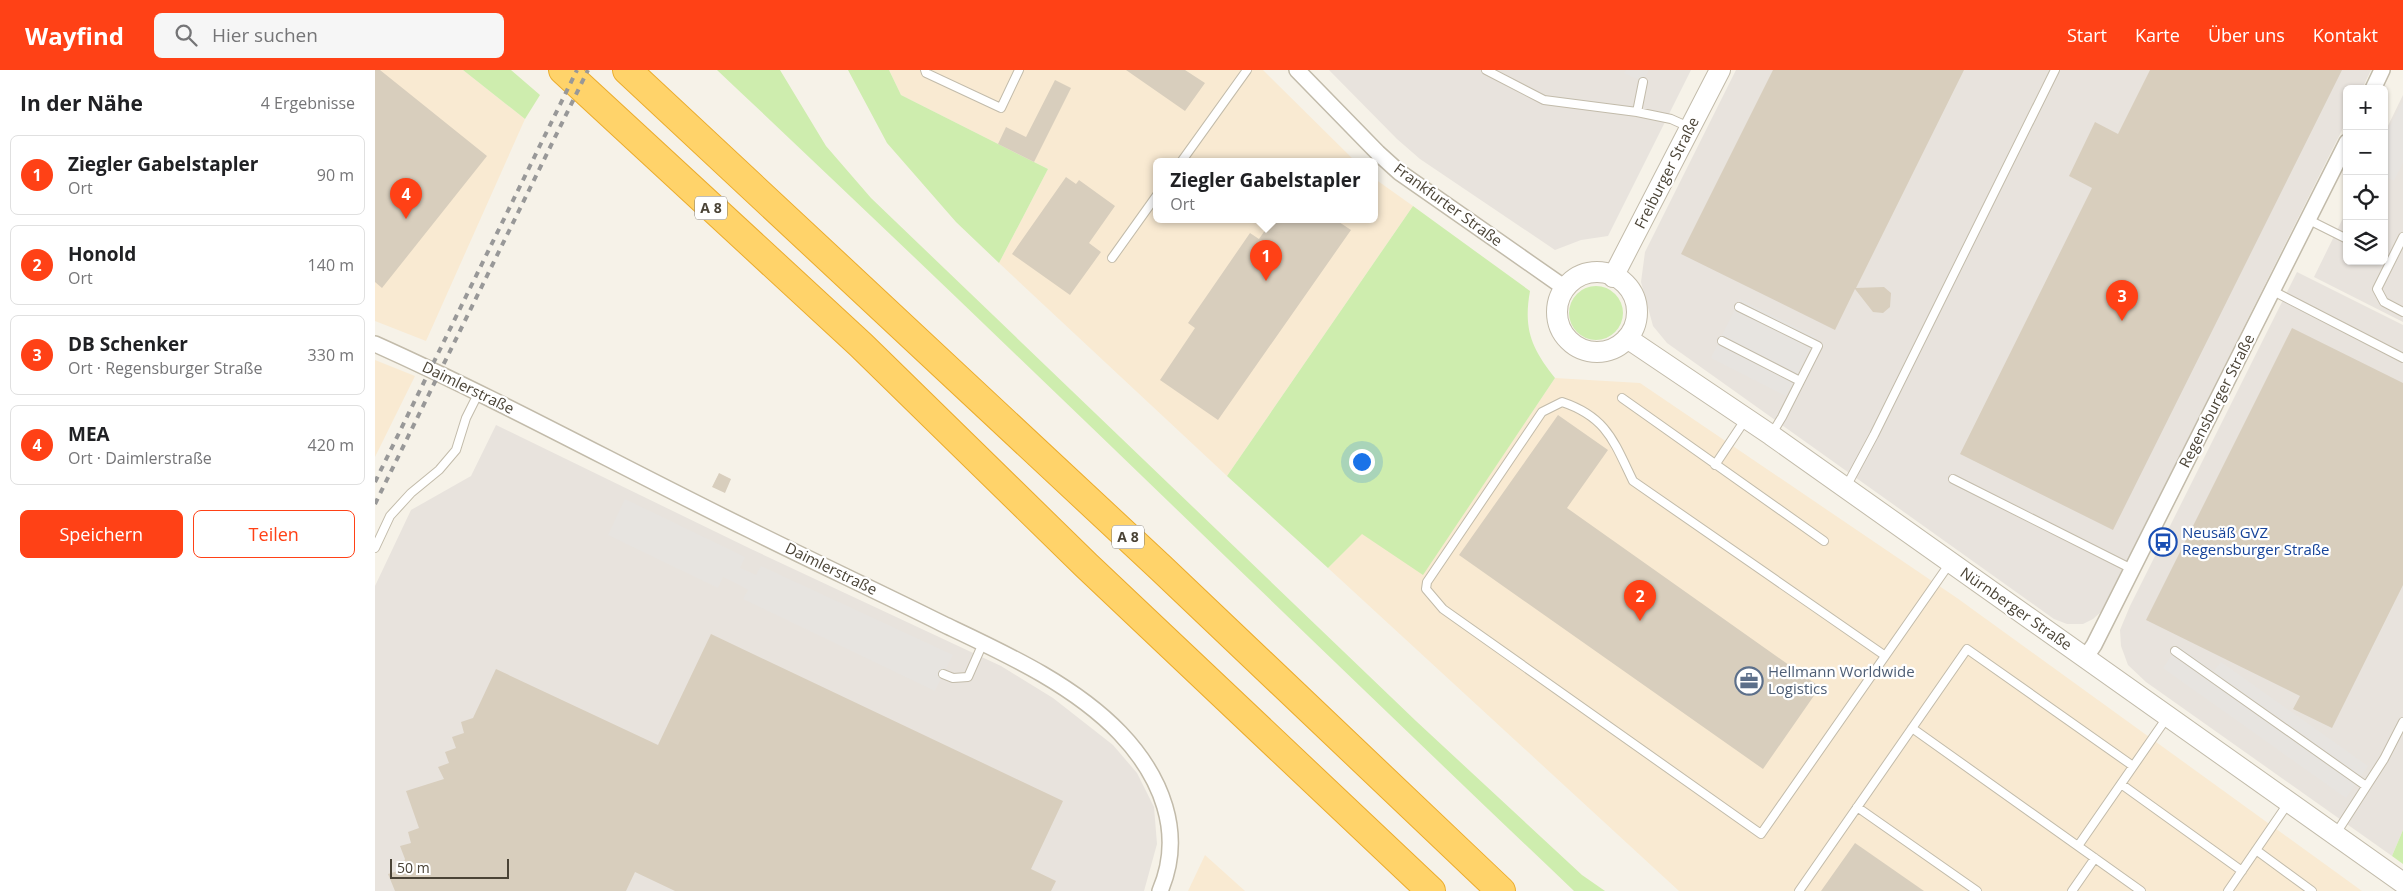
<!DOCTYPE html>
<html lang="de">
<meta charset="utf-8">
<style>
body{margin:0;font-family:"Open Sans",sans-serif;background:#f6f6f6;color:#202124}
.controls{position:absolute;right:15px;top:15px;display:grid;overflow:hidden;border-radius:8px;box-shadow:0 1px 4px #0004}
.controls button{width:45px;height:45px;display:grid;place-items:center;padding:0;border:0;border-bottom:1px solid #e0e0e0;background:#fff;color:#202124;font:25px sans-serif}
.scale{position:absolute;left:15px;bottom:12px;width:119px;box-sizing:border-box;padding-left:5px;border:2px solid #4a4336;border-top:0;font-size:14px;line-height:18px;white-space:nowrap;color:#4a4336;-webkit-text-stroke:4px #fff;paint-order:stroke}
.you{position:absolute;left:986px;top:391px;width:18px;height:18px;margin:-12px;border:4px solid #fff;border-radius:50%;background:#1a73e8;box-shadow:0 0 0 8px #1a73e833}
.badge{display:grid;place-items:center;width:32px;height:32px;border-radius:50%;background:#ff4116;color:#fff;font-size:16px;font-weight:700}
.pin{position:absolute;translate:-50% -41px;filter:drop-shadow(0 1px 2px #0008)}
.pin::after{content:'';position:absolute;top:26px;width:18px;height:15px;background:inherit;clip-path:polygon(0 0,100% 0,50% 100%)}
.popup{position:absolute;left:778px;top:88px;width:225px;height:65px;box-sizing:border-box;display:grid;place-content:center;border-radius:8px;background:#fff;filter:drop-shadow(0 1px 4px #0005);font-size:16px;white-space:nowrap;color:#757577}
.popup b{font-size:19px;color:#202124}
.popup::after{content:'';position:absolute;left:50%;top:100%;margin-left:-10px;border:10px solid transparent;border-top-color:#fff}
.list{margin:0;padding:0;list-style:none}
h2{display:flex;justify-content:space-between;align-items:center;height:65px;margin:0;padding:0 20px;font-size:21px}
h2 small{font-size:16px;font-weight:400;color:#757577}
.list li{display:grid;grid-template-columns:32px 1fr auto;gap:15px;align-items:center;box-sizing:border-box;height:80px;margin:0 10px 10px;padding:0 10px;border:1px solid #e0e0e0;border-radius:8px}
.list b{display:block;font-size:19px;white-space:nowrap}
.list p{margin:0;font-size:16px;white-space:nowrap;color:#757577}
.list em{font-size:16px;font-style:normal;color:#757577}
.actions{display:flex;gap:10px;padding:15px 20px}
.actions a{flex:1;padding:11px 0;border:1px solid #ff4116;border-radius:8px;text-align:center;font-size:18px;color:#ff4116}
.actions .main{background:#ff4116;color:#fff}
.icon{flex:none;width:28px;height:28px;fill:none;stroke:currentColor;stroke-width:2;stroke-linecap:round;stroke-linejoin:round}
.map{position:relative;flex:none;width:2028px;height:821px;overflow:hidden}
header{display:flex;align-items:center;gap:30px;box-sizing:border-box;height:70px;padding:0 25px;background:#ff4116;color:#fff}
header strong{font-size:24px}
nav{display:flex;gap:28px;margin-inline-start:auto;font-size:18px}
.search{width:350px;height:45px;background:#f6f6f6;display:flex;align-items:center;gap:12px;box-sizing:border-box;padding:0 18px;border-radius:8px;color:#757577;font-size:19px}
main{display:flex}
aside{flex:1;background:#fff}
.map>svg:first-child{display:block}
</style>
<header>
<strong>Wayfind</strong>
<div class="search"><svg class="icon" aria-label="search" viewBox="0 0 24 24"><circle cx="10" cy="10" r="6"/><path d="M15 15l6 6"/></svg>Hier suchen</div>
<nav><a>Start</a><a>Karte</a><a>Über uns</a><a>Kontakt</a></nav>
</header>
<main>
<aside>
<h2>In der Nähe<small>4 Ergebnisse</small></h2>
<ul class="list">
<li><span class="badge">1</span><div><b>Ziegler Gabelstapler</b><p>Ort</p></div><em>90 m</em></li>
<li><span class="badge">2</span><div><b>Honold</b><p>Ort</p></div><em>140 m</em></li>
<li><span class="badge">3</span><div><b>DB Schenker</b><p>Ort · Regensburger Straße</p></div><em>330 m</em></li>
<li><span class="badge">4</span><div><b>MEA</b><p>Ort · Daimlerstraße</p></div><em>420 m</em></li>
</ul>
<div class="actions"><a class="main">Speichern</a><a>Teilen</a></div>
</aside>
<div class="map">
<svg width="2028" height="821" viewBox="0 0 2028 821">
<rect width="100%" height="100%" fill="#f6f2e8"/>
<path fill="#f9ead2" d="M0,0H88L150,49L51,271L0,251Z
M514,0H888L981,92H782V150H1000V109L1038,136L852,406L624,193L673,99L526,25Z
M0,290L40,306L0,387Z
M1180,308L1265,313L1582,528L1987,821H1304L953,498L987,463L1048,504Z
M830,785L870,821H813Z"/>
<path fill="#e8e3dd" d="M954,0H1316L1233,166L1206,170L1180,180L1045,89L1022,69Z
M1361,0H1996L1987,19H1972V50L1727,541L1718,549L1708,554H1692L1679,549L1292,273L1278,256L1266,212L1270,182Z
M2028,25V252L1939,207L1972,140V191H2009V64Z
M1922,202L2028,255V760L2017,786L1771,612L1753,595L1746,576L1745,560L1755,536Z
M121,355L376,479L626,596L678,628L738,675L762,703L779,737L782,774L769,821H0V516L36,440L96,406Z"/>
<path fill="#ceedae" d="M88,0H136L165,25L150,49Z
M342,0H405L451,76L496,128L1041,651L1207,805L1230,821H1199C912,548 630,271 342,0Z
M473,0H514L526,25L673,99L624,193L581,152L512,73Z
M1038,136L1155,221C1148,260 1157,279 1180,308L1048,505L987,464L953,498L852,406Z
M1194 243a27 27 0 1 1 54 0a27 27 0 1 1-54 0Z
M2028,760V794L2017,786Z"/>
<path fill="#e7e4e0" d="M1251,0H1274L1268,12L1249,3Z
M2028,31V93L2019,111L2009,106V68Z
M1365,229L1441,267L1411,326L1336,288Z
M250,429L370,487L365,498L381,505L386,496L578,585L560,621L368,529L373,520L368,517L348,507L343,518L233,465Z
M1803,576L1839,601L1846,592L1993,696L1971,728L1788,598Z"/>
<path fill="#d8cebd" d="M0,0H5L112,86L7,218L0,212Z
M751,0H810L830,13L810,41Z
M1398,0H1589L1481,218L1509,217L1516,223L1515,237L1508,243L1498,242L1480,219L1460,260L1306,184Z
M1775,0H1967L1738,460L1585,384L1717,118L1694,106L1720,52L1743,64Z
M680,10L696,18L659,92L623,74L631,57L651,67Z
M691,107L701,114L704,110L740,136L714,173L726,182L695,225L637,184Z
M897,150H961L976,160L843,350L785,310L820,258L813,253L875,163L884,169Z
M1917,258L2028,313V515L1957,658L1918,639L1925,626L1771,550Z
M1183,345L1233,380L1192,438L1445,617L1388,699L1084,485Z
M344,403L356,409L350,423L337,417Z
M336,564L688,731L656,799L681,811L676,821H300L260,802L251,821H20L13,804L26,800L30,789L25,776L36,773L33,762L44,758L31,721L69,709L63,697L74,693L70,682L81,678L77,667L89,663L86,652L98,648L121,599L283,675Z
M1480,773L1549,821H1446Z"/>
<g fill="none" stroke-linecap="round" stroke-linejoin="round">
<g stroke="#c2bbaa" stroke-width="10">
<path id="service" d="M550,0L551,3L626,38L644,0
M1111,0L1169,30L1262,42L1296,49L1314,57
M1262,42L1268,12
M806,92L872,0
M1934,150L1972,169
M2028,167L2002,219L2009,232L2028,242
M737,188L782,125
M1898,221L2028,288
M1364,237L1443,276L1407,347L1396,365
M1347,271L1425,311
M1247,328L1449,471
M1340,395L1370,350
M1578,409L1757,499
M1471,417L1499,365L1680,0
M0,478L15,446L36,423L64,400L81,380L91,348L104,322
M1800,581L1991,716
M1509,585L1258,411C1239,372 1232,347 1187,332L1167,342L1052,512L1051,519L1068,539L1386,764L1575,493
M568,604L578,608L593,607L608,573
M1537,658L1766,821
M1746,714L1867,801
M1482,737L1602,821
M1960,765L2009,689L2028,652
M1703,776L1793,646
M1881,780L1937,821
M1424,821L1592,579L1758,696
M1697,821L1720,788
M1853,821L1914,732"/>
</g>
<g stroke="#c2bbaa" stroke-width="18">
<path id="minor" d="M922,0L1003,83L1024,102L1190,218
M1998,19L2007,0
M0,274C127,331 250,399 375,460C439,492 504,522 568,554C629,583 698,614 745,663C786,706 810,763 785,821
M1710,588L1719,575L1972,72"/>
</g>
<g stroke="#c2bbaa" stroke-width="22">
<path id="tertiary" d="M1182 242a40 40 0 1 1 80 0a40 40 0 1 1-80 0Z
M1238,207L1345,0
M1252,268L1396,365L2028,813"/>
</g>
<g stroke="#ebac2d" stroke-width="30">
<path id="motorway" d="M188,0L486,275L711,495L1056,821
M252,0L786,498L1126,821"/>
</g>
<use href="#service" stroke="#fff" stroke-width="8"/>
<use href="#minor" stroke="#fff" stroke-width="15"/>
<use href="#tertiary" stroke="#fff" stroke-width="20"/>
<use href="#motorway" stroke="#ffd36a" stroke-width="28"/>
<path stroke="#989898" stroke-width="4" stroke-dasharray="6 6" stroke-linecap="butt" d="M0,412L202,0
M0,434L213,0"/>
</g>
<defs>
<g id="bus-ring" transform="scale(1.4375)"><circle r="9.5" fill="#fff" stroke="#1a4fb4" stroke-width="1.5"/><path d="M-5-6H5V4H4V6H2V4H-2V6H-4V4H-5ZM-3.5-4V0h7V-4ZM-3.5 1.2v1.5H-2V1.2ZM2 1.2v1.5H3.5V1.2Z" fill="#1a4fb4"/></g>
<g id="office-ring" transform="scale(1.4375)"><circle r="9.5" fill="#fff" stroke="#5c6f8a" stroke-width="1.5"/><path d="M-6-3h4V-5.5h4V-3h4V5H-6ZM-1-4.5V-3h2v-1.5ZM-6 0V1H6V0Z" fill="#5c6f8a"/></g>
</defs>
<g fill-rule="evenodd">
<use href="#bus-ring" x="1788" y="472"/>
<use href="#office-ring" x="1374" y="611"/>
</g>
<g text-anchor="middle" stroke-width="4.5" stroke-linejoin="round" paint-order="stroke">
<g fill="#fff" stroke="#807b72" stroke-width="1">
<rect x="320" y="126.5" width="32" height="23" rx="4"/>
<rect x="737" y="455.5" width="32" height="23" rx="4"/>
</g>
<g font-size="14" font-weight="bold" fill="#4a4336">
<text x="336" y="143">A 8</text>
<text x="753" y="472">A 8</text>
</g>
<g font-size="15" fill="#4a4336" stroke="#fff">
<text transform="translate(1292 103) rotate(-63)" y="5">Freiburger Straße</text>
<text transform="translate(1073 135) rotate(36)" y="5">Frankfurter Straße</text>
<text transform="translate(93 318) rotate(26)" y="5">Daimlerstraße</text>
<text transform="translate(1842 331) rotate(-63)" y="5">Regensburger Straße</text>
<text transform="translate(456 499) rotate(26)" y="5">Daimlerstraße</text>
<text transform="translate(1641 539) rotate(35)" y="5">Nürnberger Straße</text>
</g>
<g font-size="15" fill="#164399" stroke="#fff" text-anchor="start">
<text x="1807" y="468">Neusäß GVZ<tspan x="1807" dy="17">Regensburger Straße</tspan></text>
</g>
<g font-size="15" fill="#4e5e75" stroke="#fff" text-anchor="start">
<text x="1393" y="607">Hellmann Worldwide<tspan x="1393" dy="17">Logistics</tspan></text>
</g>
</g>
</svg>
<div class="controls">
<button>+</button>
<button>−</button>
<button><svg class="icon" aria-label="locate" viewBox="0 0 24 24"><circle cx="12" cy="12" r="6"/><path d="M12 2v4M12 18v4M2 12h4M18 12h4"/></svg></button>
<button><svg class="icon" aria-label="layers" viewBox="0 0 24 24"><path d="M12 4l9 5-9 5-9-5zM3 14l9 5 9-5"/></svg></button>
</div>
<div class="scale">50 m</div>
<div class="you"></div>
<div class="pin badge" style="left:891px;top:211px">1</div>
<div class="popup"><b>Ziegler Gabelstapler</b>Ort</div>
<div class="pin badge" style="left:1265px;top:551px">2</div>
<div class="pin badge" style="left:1747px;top:251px">3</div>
<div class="pin badge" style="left:31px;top:149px">4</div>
</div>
</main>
